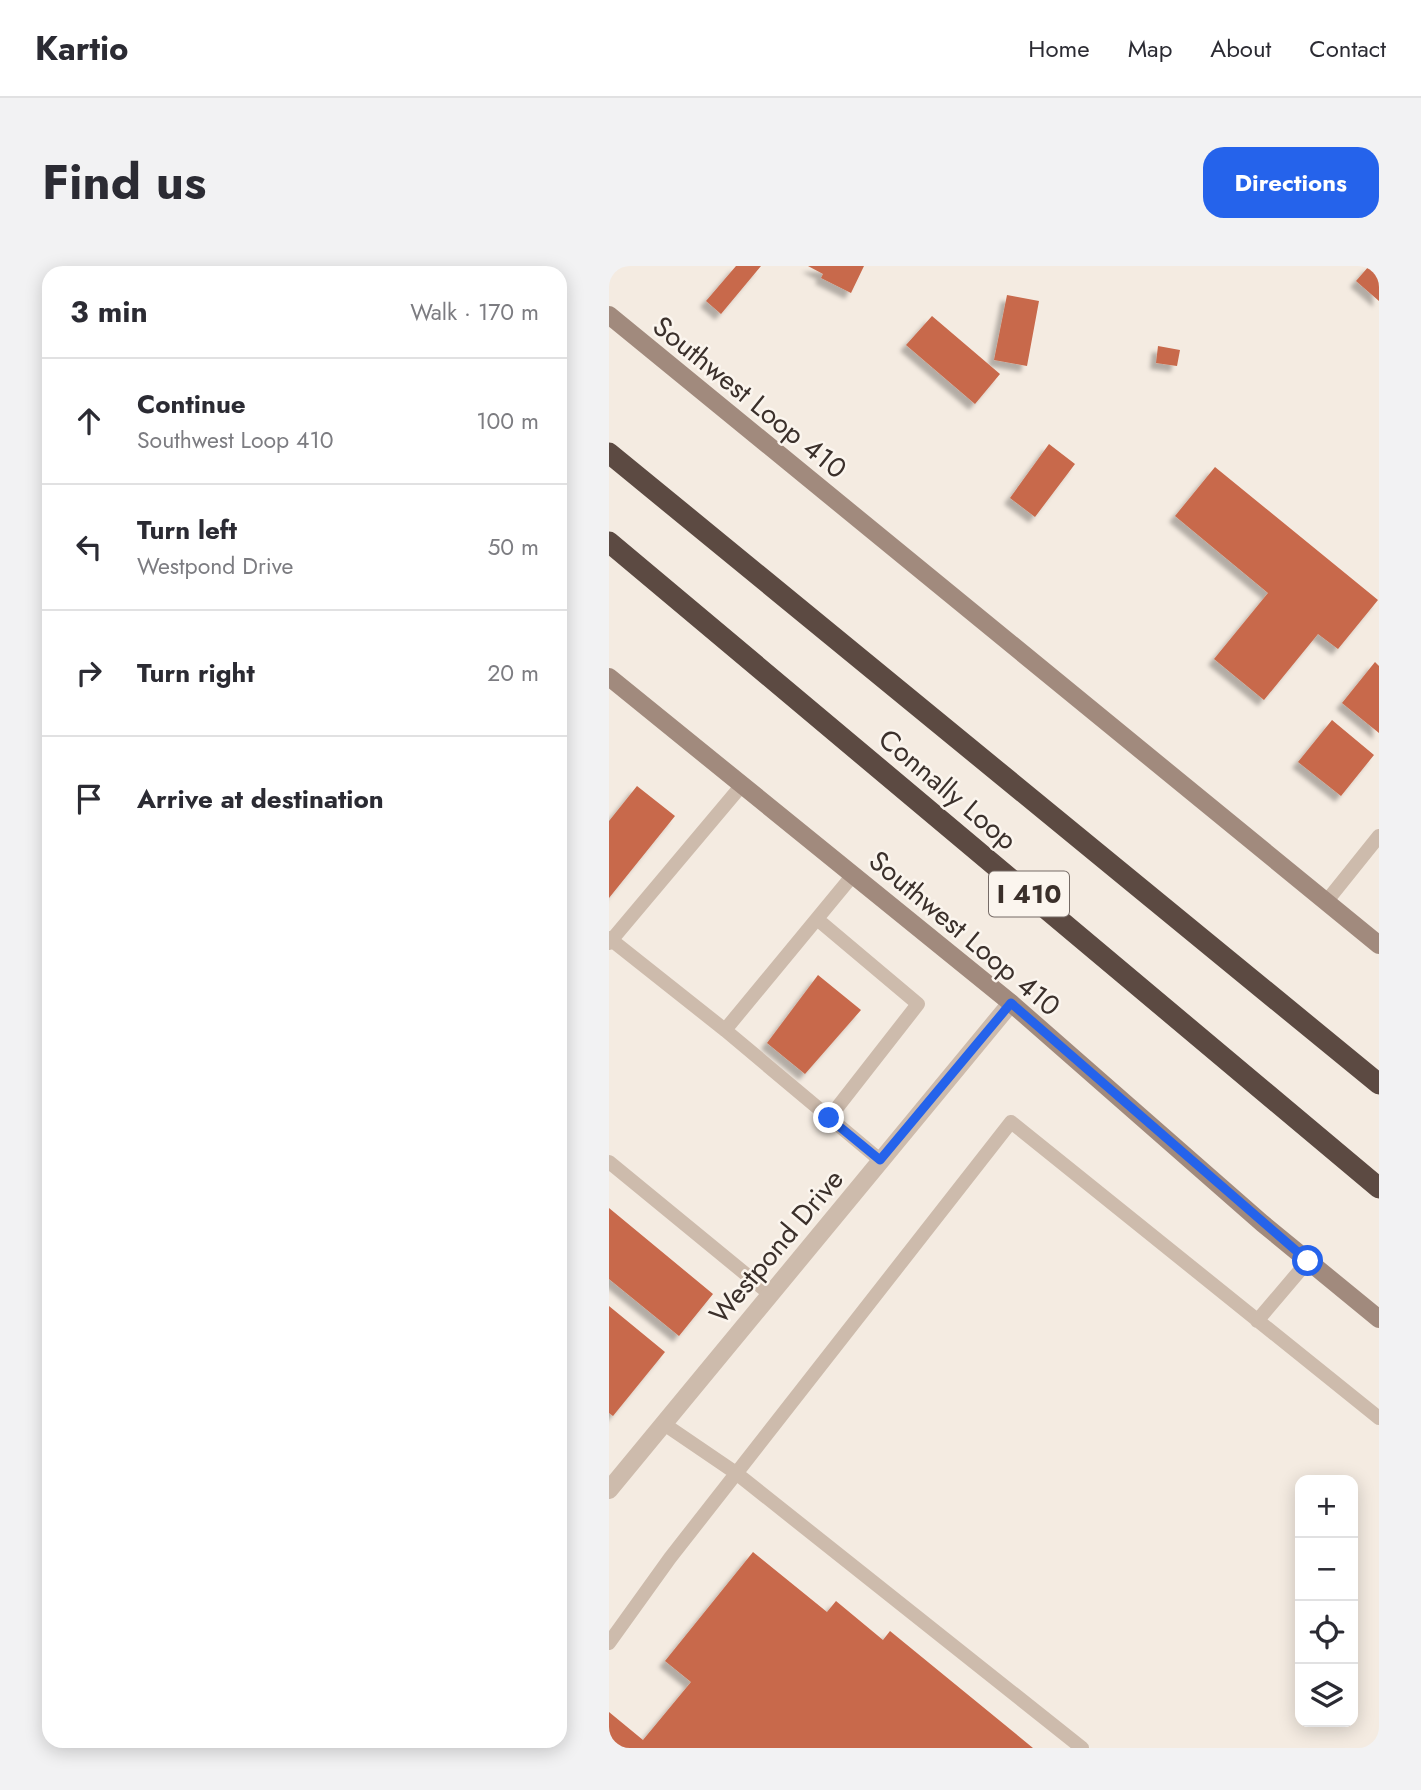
<!DOCTYPE html>
<meta charset="utf-8">
<style>
body{margin:0;font-family:Jost,sans-serif;background:#f2f2f3;color:#2b2b33}
.controls{position:absolute;right:21px;bottom:21px;display:grid;overflow:hidden;border-radius:14px;box-shadow:0 4px 18px #0003}
.controls button{width:63px;height:63px;display:grid;place-items:center;padding:0;border:0;border-bottom:2px solid #e1e1e2;background:#fff;color:#2b2b33;font:35px sans-serif}
.stop{position:absolute;width:21px;height:21px;margin:-16px;border:5px solid #2563eb;border-radius:50%;background:#fff}
.stop.end{background:#2563eb;border-color:#fff;box-shadow:0 2px 7px #0008}
.list{margin:0;padding:0;list-style:none}
h2{display:flex;justify-content:space-between;align-items:center;height:91px;margin:0;padding:0 28px;font-size:30px}
h2 small{font-size:23px;font-weight:400;color:#7c7c81}
.list li{display:grid;grid-template-columns:46px 1fr auto;gap:21px;align-items:center;box-sizing:border-box;height:126px;padding:0 28px;border-top:2px solid #e1e1e2}
.list b{display:block;font-size:26px;white-space:nowrap}
.list p{margin:0;font-size:23px;white-space:nowrap;color:#7c7c81}
.list em{font-size:23px;font-style:normal;color:#7c7c81}
.icon{flex:none;width:38px;height:38px;fill:none;stroke:currentColor;stroke-width:2;stroke-linecap:round;stroke-linejoin:round}
.map{position:relative;flex:none;width:770px;height:1482px;overflow:hidden;border-radius:21px}
header{display:flex;align-items:center;gap:42px;box-sizing:border-box;height:98px;padding:0 35px;background:#fff;border-bottom:2px solid #e1e1e2}
header strong{font-size:33px}
nav{display:flex;gap:38px;margin-inline-start:auto;font-size:24px}
.intro{display:flex;align-items:center;justify-content:space-between;box-sizing:border-box;height:168px;padding:0 42px}
h1{margin:0;font-size:49px}
.button{padding:18px 32px;border-radius:21px;background:#2563eb;color:#fff;font-size:24px;font-weight:700}
main{display:flex;gap:42px;padding:0 42px}
aside{flex:1;background:#fff;border-radius:21px;box-shadow:0 4px 18px #0003}
.map>svg:first-child{display:block}
</style>
<header>
<strong>Kartio</strong>
<nav><a>Home</a><a>Map</a><a>About</a><a>Contact</a></nav>
</header>
<div class="intro"><h1>Find us</h1><a class="button">Directions</a></div>
<main>
<aside>
<h2>3 min<small>Walk · 170 m</small></h2>
<ul class="list">
<li><svg class="icon" aria-label="ahead" viewBox="0 0 24 24"><path d="M12 20V5M6 11l6-6 6 6"/></svg><div><b>Continue</b><p>Southwest Loop 410</p></div><em>100 m</em></li>
<li><svg class="icon" aria-label="left" viewBox="0 0 24 24"><path d="M17 20v-9H6M10 6l-5 5 5 5"/></svg><div><b>Turn left</b><p>Westpond Drive</p></div><em>50 m</em></li>
<li><svg class="icon" aria-label="right" viewBox="0 0 24 24"><path d="M7 20v-9h11M14 6l5 5-5 5"/></svg><div><b>Turn right</b></div><em>20 m</em></li>
<li><svg class="icon" aria-label="arrive" viewBox="0 0 24 24"><path d="M6 21V4h12l-3 4 3 4H6"/></svg><div><b>Arrive at destination</b></div></li>
</ul>
</aside>
<div class="map">
<svg width="770" height="1482" viewBox="0 0 770 1482">
<defs>
<filter id="shadow"><feDropShadow dx="-6" dy="6" stdDeviation="2" flood-color="#0004"/></filter>
</defs>
<rect width="100%" height="100%" fill="#f4ebe1"/>
<path fill="#c8694b" filter="url(#shadow)" d="M127,0H152L112,48L97,35Z
M199,0H255L242,27L212,12L214,8Z
M760,0H770V35L747,15Z
M398,29L430,35L418,100L385,94Z
M323,50L391,108L366,138L297,79Z
M549,80L571,84L568,100L547,97Z
M440,178L466,198L426,251L401,232Z
M606,201L769,334L729,383L709,368L655,434L605,393L659,327L566,250Z
M766,396L770,400V467L733,437Z
M723,454L765,489L732,530L689,496Z
M28,520L66,550L0,632V555Z
M209,709L252,744L196,808L158,777Z
M0,942L104,1028L70,1070L0,1013Z
M0,1040L56,1086L4,1150L0,1147Z
M144,1286L218,1346L227,1335L274,1374L281,1365L424,1482H0V1446L34,1474L82,1416L56,1395Z"/>
<g fill="none" stroke-linecap="round" stroke-linejoin="round">
<path stroke="#cdbbac" stroke-width="14" d="M717,636L770,570
M208,653L309,738L220,852
M0,672L116,764L271,894
M0,677L133,519
M116,764L244,609
M0,896L161,1028
M648,1055L699,995
M55,1158L127,1207L473,1482
M0,1377L61,1292L402,856L770,1152"/>
<path stroke="#cdbbac" stroke-width="18" d="M0,1224L402,737"/>
<path stroke="#a18a7d" stroke-width="18" d="M0,49L770,679
M0,411L402,737L653,957L770,1053"/>
<path stroke="#5c4a42" stroke-width="21" d="M0,187L770,818
M0,276L770,922"/>
</g>
<g fill="none" stroke-linecap="round" stroke-linejoin="round">
<path stroke="#2563eb" stroke-width="9" d="M220,852L271,894L402,737L699,995"/>
</g>
<g text-anchor="middle" stroke-width="5" stroke-linejoin="round" paint-order="stroke">
<rect fill="#fbf5ee" stroke="#756b66" stroke-width="2" x="380" y="605.5" width="80" height="45" rx="5"/>
<g font-size="26" font-weight="bold" fill="#3b302b">
<text x="420" y="637">I 410</text>
</g>
<g font-size="28" fill="#3b302b" stroke="#fbf5ee">
<text transform="translate(141 131) rotate(39)" y="10">Southwest Loop 410</text>
<text transform="translate(339 523) rotate(40)" y="10">Connally Loop</text>
<text transform="translate(356 667) rotate(40)" y="10">Southwest Loop 410</text>
<text transform="translate(167 980) rotate(-50)" y="10">Westpond Drive</text>
</g>
</g>
</svg>
<div class="controls">
<button>+</button>
<button>−</button>
<button><svg class="icon" aria-label="locate" viewBox="0 0 24 24"><circle cx="12" cy="12" r="6"/><path d="M12 2v4M12 18v4M2 12h4M18 12h4"/></svg></button>
<button><svg class="icon" aria-label="layers" viewBox="0 0 24 24"><path d="M12 4l9 5-9 5-9-5zM3 14l9 5 9-5"/></svg></button>
</div>
<div class="stop" style="left:699px;top:995px"></div>
<div class="stop end" style="left:220px;top:852px"></div>
</div>
</main>
